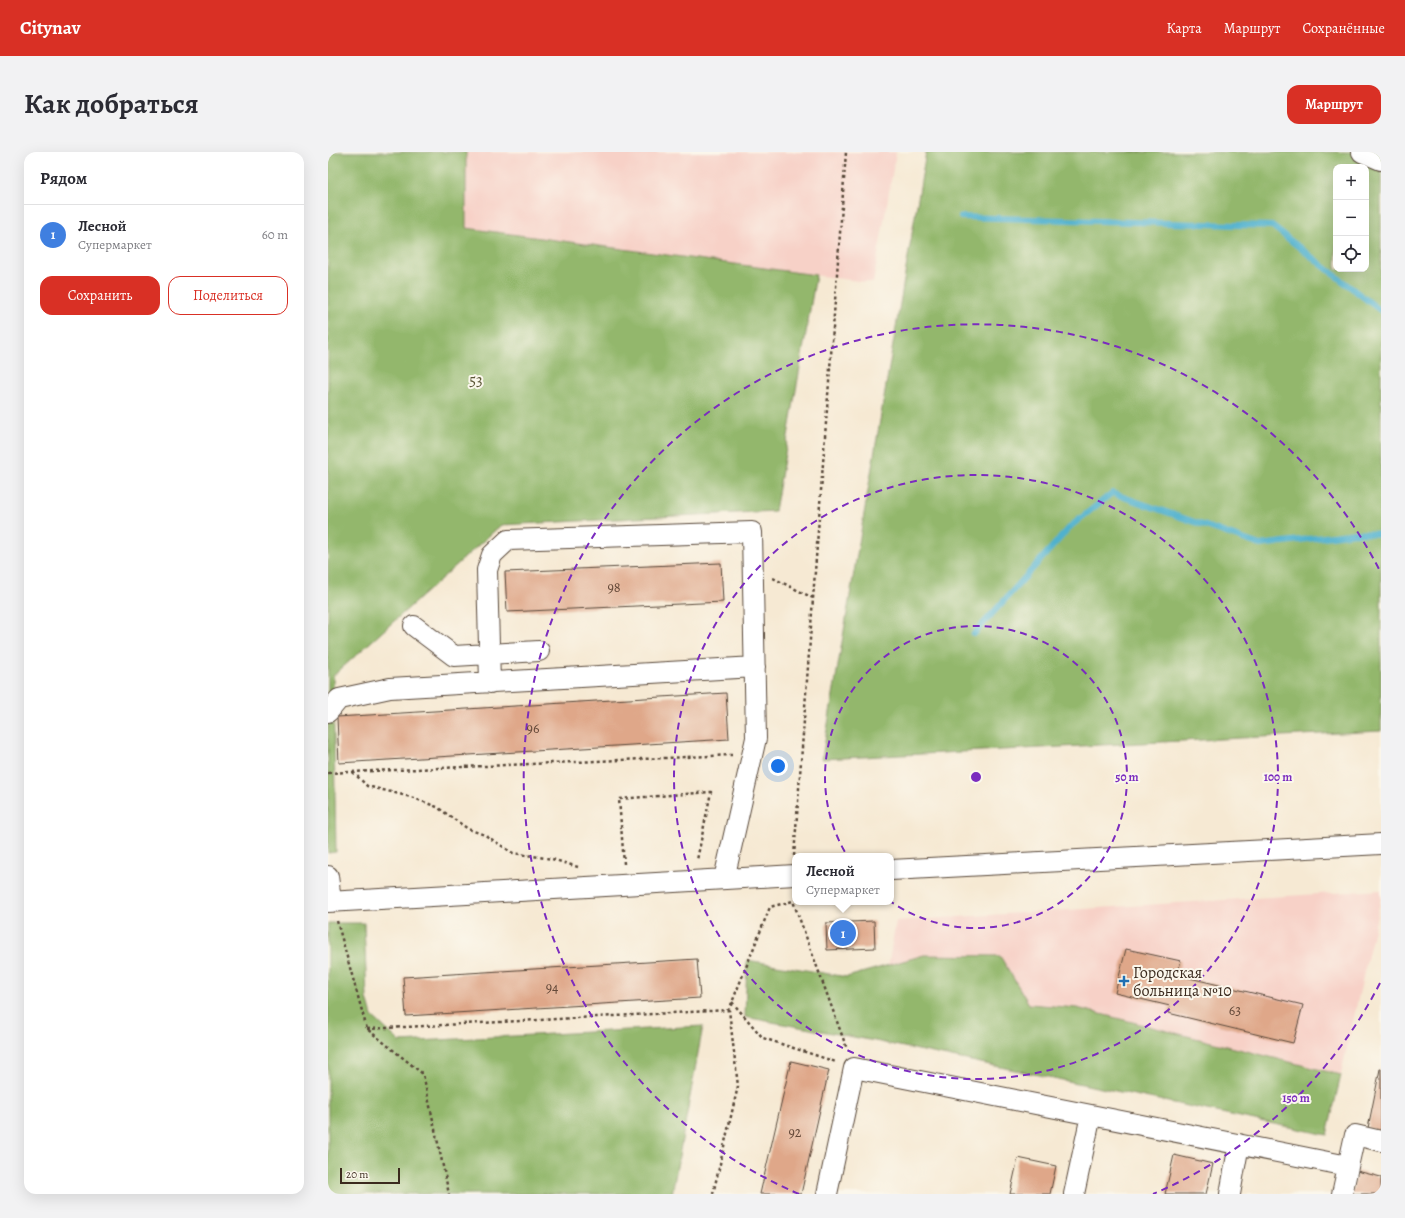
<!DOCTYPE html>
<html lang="ru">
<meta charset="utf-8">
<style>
body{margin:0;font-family:Alegreya,serif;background:#f2f2f3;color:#2b2b33}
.controls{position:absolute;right:12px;top:12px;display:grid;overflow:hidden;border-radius:8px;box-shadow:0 4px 16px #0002}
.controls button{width:36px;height:36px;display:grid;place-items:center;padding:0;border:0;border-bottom:1px solid #e1e1e2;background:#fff;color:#2b2b33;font:20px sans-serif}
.scale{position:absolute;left:12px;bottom:10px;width:60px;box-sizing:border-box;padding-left:4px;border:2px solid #3b2a1e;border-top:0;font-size:11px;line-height:14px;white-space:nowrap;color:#3b2a1e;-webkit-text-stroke:3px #fbf7ec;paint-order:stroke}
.you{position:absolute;left:450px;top:614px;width:14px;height:14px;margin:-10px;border:3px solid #fff;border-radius:50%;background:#1a73e8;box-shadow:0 0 0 6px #1a73e833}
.badge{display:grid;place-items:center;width:26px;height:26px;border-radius:50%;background:#d93025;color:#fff;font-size:13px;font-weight:700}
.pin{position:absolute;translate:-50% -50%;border:2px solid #fff;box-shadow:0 1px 4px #0006}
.popup{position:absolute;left:464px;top:701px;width:102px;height:52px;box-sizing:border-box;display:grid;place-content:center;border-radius:8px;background:#fff;filter:drop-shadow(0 1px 3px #0005);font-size:13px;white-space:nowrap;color:#7c7c81}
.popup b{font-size:15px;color:#2b2b33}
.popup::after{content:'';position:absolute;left:50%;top:100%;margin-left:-8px;border:8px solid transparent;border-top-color:#fff}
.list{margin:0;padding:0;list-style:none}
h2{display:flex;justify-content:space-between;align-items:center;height:52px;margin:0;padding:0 16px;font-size:17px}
h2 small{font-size:13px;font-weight:400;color:#7c7c81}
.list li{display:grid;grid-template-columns:26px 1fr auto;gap:12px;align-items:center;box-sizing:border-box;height:60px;padding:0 16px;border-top:1px solid #e1e1e2}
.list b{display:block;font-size:15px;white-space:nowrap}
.list p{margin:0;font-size:13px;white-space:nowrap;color:#7c7c81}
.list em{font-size:13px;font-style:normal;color:#7c7c81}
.actions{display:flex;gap:8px;padding:12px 16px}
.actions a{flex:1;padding:9px 0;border:1px solid #d93025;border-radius:12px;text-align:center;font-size:14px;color:#d93025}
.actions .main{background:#d93025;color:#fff}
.icon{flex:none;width:22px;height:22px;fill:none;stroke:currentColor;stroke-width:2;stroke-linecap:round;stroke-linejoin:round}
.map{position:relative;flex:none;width:1053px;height:1042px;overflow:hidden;border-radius:12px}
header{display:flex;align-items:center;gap:24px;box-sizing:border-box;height:56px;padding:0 20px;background:#d93025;color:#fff}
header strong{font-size:19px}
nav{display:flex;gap:22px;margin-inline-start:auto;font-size:14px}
.intro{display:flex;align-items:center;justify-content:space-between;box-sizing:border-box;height:96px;padding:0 24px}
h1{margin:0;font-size:28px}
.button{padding:10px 18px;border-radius:12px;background:#d93025;color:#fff;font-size:14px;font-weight:700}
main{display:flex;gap:24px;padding:0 24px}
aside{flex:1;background:#fff;border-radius:12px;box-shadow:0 4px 16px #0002}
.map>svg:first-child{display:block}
</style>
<header>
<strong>Citynav</strong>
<nav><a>Карта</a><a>Маршрут</a><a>Сохранённые</a></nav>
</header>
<div class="intro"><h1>Как добраться</h1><a class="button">Маршрут</a></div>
<main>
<aside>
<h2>Рядом<small></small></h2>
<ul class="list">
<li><span class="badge" style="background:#3f7fe0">1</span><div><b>Лесной</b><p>Супермаркет</p></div><em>60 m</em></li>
</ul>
<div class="actions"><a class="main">Сохранить</a><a>Поделиться</a></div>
</aside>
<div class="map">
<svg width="1053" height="1042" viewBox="0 0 1053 1042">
<rect width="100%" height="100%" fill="#fbf7ec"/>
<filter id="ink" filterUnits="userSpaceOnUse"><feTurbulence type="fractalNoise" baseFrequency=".025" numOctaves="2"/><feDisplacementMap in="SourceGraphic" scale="8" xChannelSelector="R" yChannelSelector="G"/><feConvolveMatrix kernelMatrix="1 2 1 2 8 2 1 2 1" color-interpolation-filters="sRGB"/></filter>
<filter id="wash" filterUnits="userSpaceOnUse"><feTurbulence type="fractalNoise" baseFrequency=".012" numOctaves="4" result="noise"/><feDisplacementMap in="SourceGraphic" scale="16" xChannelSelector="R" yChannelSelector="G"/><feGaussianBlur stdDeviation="0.9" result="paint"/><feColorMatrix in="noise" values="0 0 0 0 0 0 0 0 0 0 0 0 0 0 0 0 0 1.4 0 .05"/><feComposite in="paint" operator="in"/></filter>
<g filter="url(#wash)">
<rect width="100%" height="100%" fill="#f6e9d3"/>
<path fill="#f7d1c7" d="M138,0H568L545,131L138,76Z
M1053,738V746L999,983L547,889L568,769Z"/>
<path fill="#93b76c" stroke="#677045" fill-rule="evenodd" d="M0,0H138V76L488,123L447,359L173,373L5,524L8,700L0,701Z
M598,0H1053V579L494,607ZM1008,15H1038V117H1008Z
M0,771H36L39,846L44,864L72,890L375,874L344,1042H0Z
M596,803L672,804L701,852L749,856L1013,923L999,983L547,889L417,865L419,808L519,825Z"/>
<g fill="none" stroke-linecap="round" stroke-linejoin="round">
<path stroke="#4fb1ce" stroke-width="6" d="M633,65L944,74L1053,159
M646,482L743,374L784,341L932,393L1028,381L1053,382"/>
</g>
<g id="blocks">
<path fill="#dfa789" d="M393,411L395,450L179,460L177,420Z
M398,541L401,587L11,611L9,565Z
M546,769L547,796L499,798L498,771Z
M798,797L853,809L849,823L975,853L965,891L840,861L842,854L787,841Z
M369,807L372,846L78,864L75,825Z
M463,909L501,918L473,1042H432Z
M1052,917H1053V979L1040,976Z
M846,1003L885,1012L878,1042H837Z
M690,1006L728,1014L722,1042H682Z
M1029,1019L1053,1025V1042H1024Z"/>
</g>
</g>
<g filter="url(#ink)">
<use href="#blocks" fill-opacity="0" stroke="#574739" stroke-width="1"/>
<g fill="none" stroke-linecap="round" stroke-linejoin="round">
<g stroke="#574739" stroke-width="22">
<path id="minor" d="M1034,0L1053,8
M86,474L126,504L211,499
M162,531L159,418L164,403L180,388L424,380L428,586L396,727
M0,560L11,547L62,536L427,515
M563,718L1053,692
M0,724L3,749
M0,750L467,723
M499,1042L526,916L1020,1014
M746,1042L763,963
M902,1042L911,992
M1014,1042L1027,983L1053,989"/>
</g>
<path stroke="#574739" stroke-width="2.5" stroke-dasharray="3 3" stroke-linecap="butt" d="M445,426L485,446
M25,620L39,634L83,645L109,655L140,677L157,683L185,701L224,707L250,715
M0,621L404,603
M466,704L518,0
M296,712L291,647L383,640L369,708
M9,769L39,877L95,922L121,1042
M404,850L435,886L508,910
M39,877L401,858
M385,1042L410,934L401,858L442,755L465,749L519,897"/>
<use href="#minor" stroke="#fff" stroke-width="20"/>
</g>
</g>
<g fill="none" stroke="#7b2cbf" stroke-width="2" stroke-dasharray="7 5">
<circle cx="648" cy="625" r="151"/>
<circle cx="648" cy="625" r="302"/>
<path d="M1052 831A453 453 0 0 1 825 1042M471 1042A453 453 0 1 1 1052 419"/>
</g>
<path fill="#1f6fb2" stroke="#fbf7ec" stroke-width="1.5" d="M794 823h4v4h4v4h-4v4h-4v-4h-4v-4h4z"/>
<g text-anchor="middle" stroke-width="4" stroke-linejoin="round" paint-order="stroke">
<g font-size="14" fill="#644939">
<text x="286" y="440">98</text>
<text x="205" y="581">96</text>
<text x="224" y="840">94</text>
<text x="907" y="863">63</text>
<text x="467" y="985">92</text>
</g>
<g font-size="16" fill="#5b5536" stroke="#fbf7ec">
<text x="148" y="233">53</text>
</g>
<g font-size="16" fill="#3b2a1e" stroke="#fbf7ec" text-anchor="start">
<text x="805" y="826">Городская<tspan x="805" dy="18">больница №10</tspan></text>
</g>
</g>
<circle cx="648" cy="625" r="6" fill="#7b2cbf" stroke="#fbf7ec" stroke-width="2"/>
<g font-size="12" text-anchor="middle" font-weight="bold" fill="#7b2cbf" stroke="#fbf7ec" stroke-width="4" stroke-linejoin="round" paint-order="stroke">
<text x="799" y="629">50 m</text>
<text x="950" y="629">100 m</text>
<text x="968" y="950">150 m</text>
</g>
</svg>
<div class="controls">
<button>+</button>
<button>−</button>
<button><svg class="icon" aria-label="locate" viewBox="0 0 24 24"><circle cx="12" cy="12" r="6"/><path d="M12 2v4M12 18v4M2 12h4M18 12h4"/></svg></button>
</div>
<div class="scale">20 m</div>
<div class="you"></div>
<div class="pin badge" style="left:515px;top:781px;background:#3f7fe0">1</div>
<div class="popup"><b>Лесной</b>Супермаркет</div>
</div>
</main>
